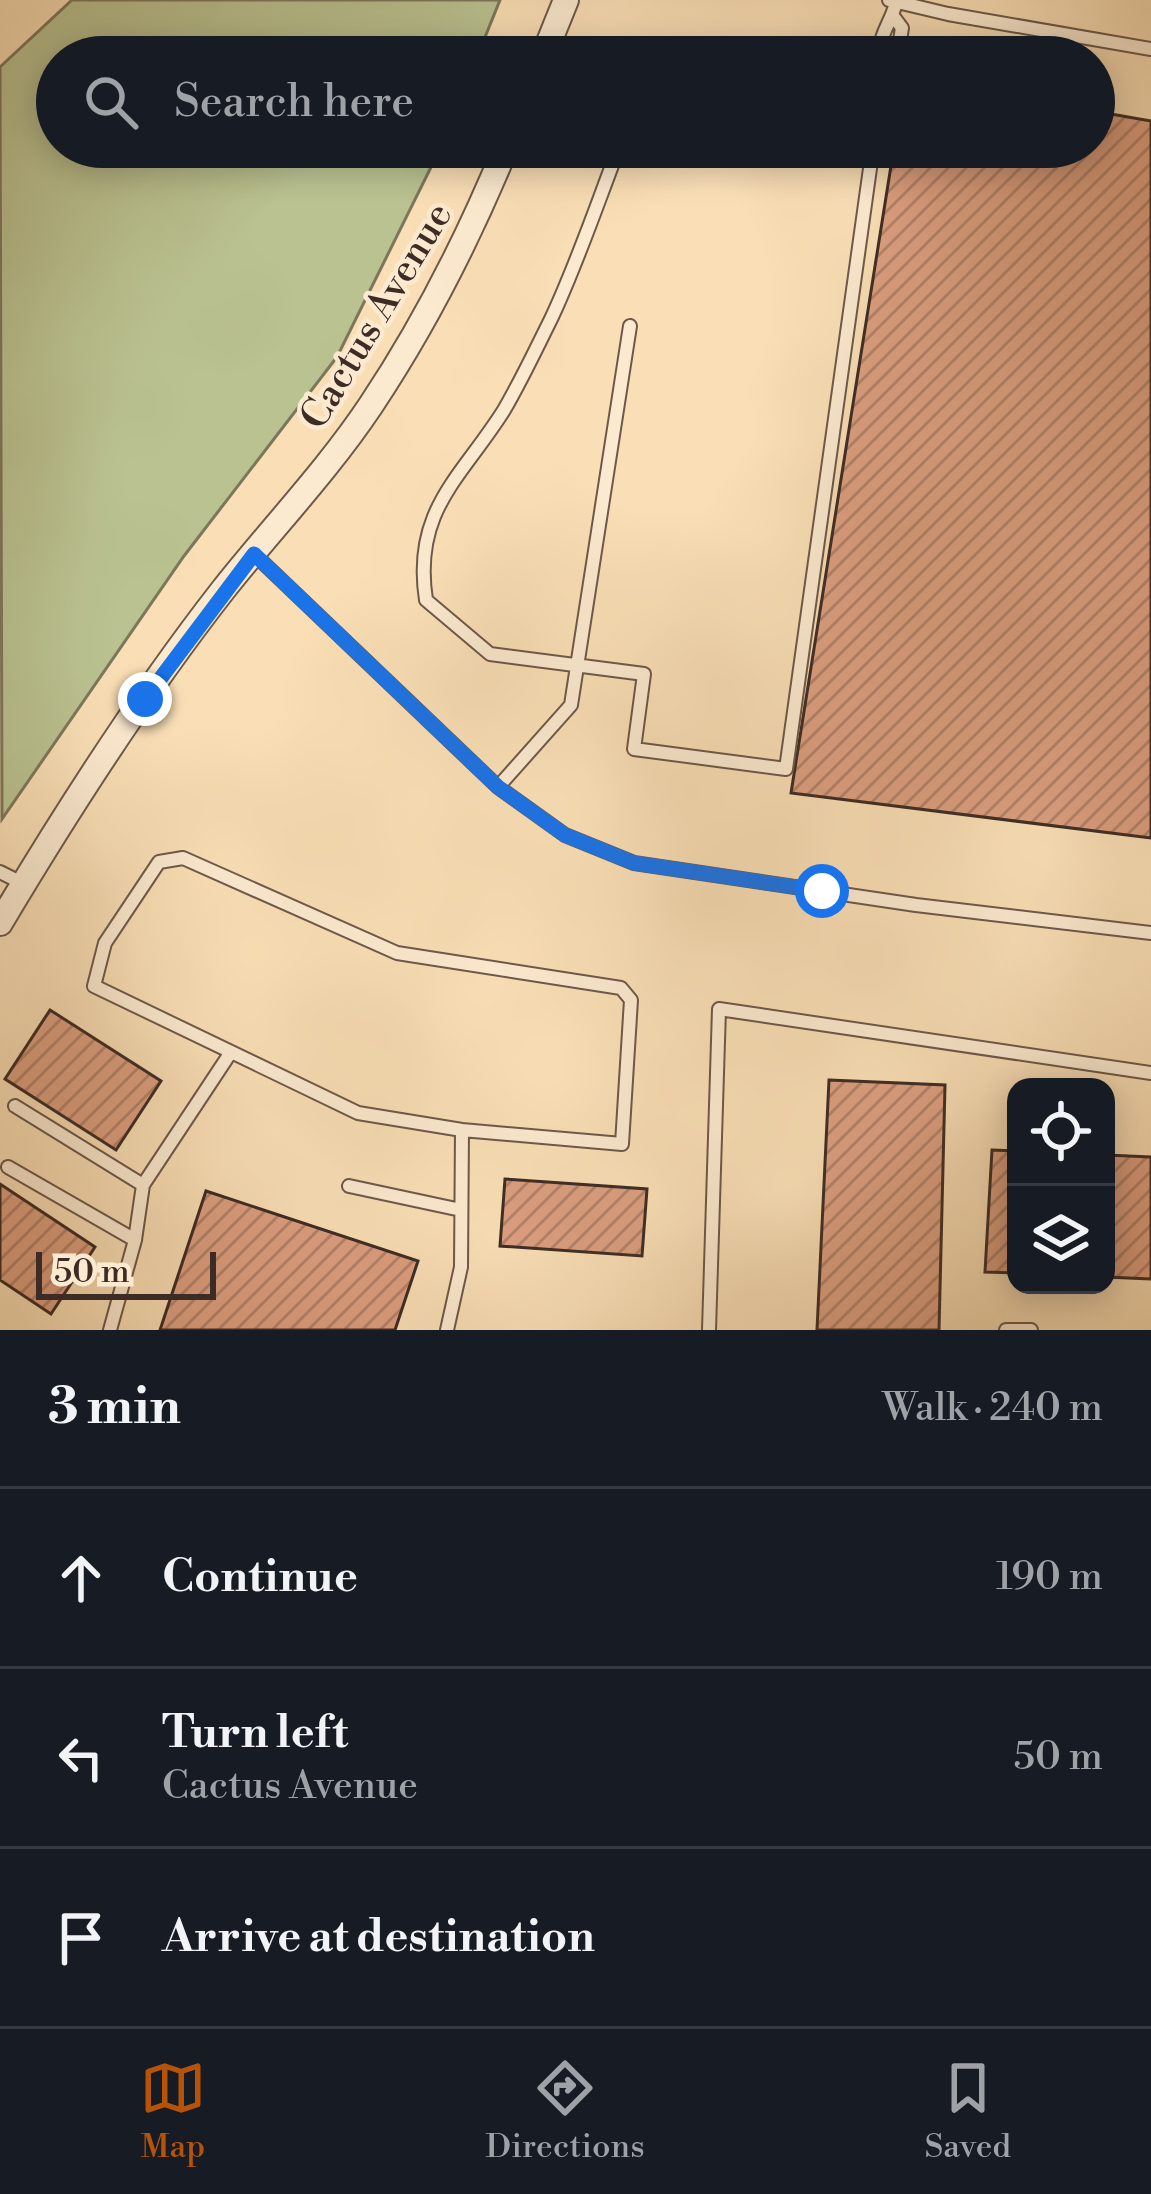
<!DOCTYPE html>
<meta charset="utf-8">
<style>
body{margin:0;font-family:"Libre Bodoni",serif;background:#242831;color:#f1f3f6}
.controls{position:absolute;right:36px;bottom:36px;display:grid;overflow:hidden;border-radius:24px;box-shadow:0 6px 30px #0003}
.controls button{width:108px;height:108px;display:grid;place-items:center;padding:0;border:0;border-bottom:3px solid #363941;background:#171b24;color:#f1f3f6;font:60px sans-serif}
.scale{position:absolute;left:36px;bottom:30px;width:180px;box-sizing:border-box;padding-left:12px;border:6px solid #3d2c25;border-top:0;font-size:33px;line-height:42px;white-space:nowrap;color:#3d2c25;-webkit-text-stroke:9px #fcead0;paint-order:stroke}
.stop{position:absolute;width:36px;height:36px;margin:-27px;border:9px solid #1a73e8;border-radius:50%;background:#fff}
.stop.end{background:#1a73e8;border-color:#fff;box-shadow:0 3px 12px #0008}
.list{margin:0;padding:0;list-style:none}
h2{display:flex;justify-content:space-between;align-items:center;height:156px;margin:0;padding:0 48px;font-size:51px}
h2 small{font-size:39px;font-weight:400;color:#9ea1a6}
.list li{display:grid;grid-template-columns:78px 1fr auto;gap:36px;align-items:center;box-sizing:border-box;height:180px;padding:0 48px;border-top:3px solid #363941}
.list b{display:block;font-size:45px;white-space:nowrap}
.list p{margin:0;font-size:39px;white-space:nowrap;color:#9ea1a6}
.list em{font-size:39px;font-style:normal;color:#9ea1a6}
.icon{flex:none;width:66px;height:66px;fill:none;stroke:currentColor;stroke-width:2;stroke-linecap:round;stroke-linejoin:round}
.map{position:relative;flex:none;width:1151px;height:1330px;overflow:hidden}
.search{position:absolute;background:#171b24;box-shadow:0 6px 30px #0003;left:36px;right:36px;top:36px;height:132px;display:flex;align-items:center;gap:30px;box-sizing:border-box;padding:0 42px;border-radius:66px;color:#9ea1a6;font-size:45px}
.sheet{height:696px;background:#171b24}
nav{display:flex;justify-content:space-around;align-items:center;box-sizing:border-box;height:168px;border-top:3px solid #363941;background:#171b24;font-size:33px;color:#9ea1a6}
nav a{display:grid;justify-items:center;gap:6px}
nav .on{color:#b45309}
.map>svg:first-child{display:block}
</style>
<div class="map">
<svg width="1151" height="1330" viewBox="0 0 1151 1330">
<defs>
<pattern id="building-hatch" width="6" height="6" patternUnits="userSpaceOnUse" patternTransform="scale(3)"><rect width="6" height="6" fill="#dc9f80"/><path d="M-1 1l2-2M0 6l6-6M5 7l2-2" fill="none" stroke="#b48269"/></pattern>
</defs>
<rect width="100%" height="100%" fill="#fadfb6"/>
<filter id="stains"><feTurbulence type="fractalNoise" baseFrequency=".00167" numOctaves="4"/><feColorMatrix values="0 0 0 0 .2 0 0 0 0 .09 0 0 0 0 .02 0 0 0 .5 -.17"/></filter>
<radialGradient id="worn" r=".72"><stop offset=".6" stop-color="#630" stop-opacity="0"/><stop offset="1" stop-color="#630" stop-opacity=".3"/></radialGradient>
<path fill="#bac291" stroke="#7c775b" stroke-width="3" d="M72,0H500L477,57H57V147H441L337,357L184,556L2,819L0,67Z"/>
<path fill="url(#building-hatch)" stroke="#3d2c25" stroke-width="3" d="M1094,111L1151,121V838L791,793L894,147H1094Z
M50,1010L161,1081L116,1150L5,1079Z
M829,1080L945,1085L939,1330H817Z
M992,1150L1016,1151V1273L985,1272Z
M1106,1155L1151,1157V1279L1106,1277Z
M505,1179L647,1189L642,1256L500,1246Z
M0,1184L95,1247L51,1314L0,1280Z
M206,1191L418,1261L395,1330H160Z"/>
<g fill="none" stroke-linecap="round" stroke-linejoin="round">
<g stroke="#6c5949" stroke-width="16">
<path id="lane" d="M889,0L948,14L1151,49
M664,57L675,52L720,57
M885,57L879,51C882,29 892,21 896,2
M891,57L898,52L902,28L893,16
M619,147C597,204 577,264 551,319C536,349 521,381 504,410C462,477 412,510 426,600L490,654L644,674L634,749L786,769L873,147
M254,554L498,787L565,835L634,863L916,905L1151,933
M498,787L571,705L630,326
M183,858L397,953L621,988L631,1000L622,1144L462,1130L358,1113L94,986L105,943L159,862Z
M0,872L24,884
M15,1106L143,1185
M8,1167L135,1240
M349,1186L461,1210
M110,1330L135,1240L143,1185L231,1052
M447,1330L461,1267L462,1130
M709,1330L719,1009L1151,1073
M1006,1330H1031"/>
</g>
<g stroke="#6c5949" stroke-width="28">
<path id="street" d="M543,57L566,0
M0,923C68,809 141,695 223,590C272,528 327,471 371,405C425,324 469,237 506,147"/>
</g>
<use href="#lane" stroke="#fcead0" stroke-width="12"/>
<use href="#street" stroke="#fcead0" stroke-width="24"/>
</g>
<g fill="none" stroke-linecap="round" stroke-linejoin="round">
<path stroke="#1a73e8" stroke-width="15" d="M145,699L254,554L498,787L565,835L634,863L822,891"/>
</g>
<g text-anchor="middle" stroke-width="9" stroke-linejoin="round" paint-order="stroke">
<g font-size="39" fill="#3d2c25" stroke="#fcead0">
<text transform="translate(375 315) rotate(-59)" y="14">Cactus Avenue</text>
</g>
</g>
<rect width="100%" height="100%" filter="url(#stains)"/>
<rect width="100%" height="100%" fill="url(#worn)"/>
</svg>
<div class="controls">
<button><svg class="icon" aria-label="locate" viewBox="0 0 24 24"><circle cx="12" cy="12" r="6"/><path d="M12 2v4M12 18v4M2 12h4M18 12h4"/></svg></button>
<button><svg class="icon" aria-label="layers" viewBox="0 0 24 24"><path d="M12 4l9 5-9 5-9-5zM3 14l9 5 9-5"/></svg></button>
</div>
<div class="scale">50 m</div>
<div class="stop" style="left:822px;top:891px"></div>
<div class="stop end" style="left:145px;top:699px"></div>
<div class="search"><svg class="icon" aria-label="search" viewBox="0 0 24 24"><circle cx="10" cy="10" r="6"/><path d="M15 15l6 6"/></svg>Search here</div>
</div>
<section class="sheet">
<h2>3 min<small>Walk · 240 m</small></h2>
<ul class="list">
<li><svg class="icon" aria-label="ahead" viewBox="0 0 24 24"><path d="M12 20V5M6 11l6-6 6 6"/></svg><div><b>Continue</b></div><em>190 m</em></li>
<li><svg class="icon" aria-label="left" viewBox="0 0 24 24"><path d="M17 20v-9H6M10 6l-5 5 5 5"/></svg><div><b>Turn left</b><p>Cactus Avenue</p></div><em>50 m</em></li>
<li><svg class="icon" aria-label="arrive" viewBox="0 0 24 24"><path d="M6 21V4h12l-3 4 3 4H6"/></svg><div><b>Arrive at destination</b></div></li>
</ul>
</section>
<nav>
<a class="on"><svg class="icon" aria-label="map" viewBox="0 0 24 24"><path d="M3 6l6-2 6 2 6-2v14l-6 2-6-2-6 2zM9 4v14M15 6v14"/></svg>Map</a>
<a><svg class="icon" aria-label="directions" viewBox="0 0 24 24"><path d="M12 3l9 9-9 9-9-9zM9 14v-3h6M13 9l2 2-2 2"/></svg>Directions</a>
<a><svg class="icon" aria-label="saved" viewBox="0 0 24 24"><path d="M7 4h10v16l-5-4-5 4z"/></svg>Saved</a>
</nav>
